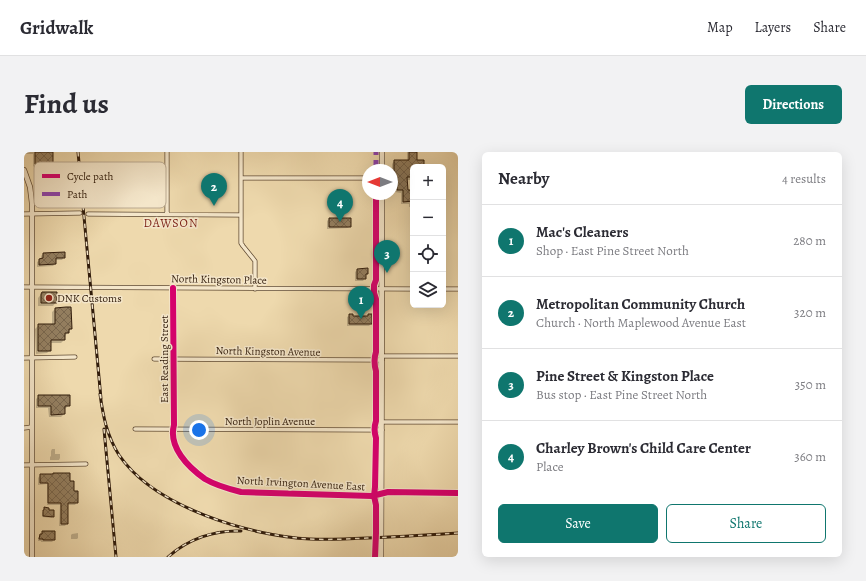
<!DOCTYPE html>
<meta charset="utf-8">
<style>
body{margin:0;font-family:Alegreya,serif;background:#f2f2f3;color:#2b2b33}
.controls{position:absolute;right:12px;top:12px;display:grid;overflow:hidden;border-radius:6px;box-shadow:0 4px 16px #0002}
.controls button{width:36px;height:36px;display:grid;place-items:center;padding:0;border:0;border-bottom:1px solid #e1e1e2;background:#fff;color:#2b2b33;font:20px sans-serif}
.compass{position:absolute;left:338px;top:12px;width:36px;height:36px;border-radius:50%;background:#fff;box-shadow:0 4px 16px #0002;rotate:270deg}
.you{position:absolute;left:175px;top:278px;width:14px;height:14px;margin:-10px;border:3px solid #fff;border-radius:50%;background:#1a73e8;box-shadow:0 0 0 6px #1a73e833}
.badge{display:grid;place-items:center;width:26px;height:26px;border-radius:50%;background:#0f766e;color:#fff;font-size:13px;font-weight:700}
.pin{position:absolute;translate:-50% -33px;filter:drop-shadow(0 1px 2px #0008)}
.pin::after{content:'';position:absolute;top:21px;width:14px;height:12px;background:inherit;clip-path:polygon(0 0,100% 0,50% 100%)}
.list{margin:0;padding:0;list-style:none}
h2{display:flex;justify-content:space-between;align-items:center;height:52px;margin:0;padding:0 16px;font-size:17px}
h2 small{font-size:13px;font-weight:400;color:#7c7c81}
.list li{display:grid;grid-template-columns:26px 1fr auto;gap:12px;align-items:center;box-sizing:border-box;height:72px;padding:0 16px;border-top:1px solid #e1e1e2}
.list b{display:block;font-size:15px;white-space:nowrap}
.list p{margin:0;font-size:13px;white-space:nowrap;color:#7c7c81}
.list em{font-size:13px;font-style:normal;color:#7c7c81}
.actions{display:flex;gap:8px;padding:12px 16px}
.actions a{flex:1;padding:9px 0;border:1px solid #0f766e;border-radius:6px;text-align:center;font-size:14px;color:#0f766e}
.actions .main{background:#0f766e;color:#fff}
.icon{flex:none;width:22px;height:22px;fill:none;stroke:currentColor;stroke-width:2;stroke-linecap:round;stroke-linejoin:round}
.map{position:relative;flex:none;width:434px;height:405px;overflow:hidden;border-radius:6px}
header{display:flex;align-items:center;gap:24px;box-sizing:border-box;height:56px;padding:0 20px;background:#fff;border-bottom:1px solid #e1e1e2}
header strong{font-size:19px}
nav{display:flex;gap:22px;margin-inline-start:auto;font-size:14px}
.intro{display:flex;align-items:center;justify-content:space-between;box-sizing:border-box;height:96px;padding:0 24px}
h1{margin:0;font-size:28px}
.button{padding:10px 18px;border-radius:6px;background:#0f766e;color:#fff;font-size:14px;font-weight:700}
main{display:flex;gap:24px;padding:0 24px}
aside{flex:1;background:#fff;border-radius:6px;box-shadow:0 4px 16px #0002}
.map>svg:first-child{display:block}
</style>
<header>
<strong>Gridwalk</strong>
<nav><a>Map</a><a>Layers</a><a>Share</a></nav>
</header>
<div class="intro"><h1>Find us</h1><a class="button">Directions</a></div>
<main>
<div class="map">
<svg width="434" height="405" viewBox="0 0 434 405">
<defs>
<pattern id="building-cross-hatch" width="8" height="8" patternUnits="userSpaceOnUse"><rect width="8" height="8" fill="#937e5f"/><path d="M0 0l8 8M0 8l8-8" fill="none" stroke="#79664d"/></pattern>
</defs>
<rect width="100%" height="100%" fill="#eed9ad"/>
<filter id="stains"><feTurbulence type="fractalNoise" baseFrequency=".005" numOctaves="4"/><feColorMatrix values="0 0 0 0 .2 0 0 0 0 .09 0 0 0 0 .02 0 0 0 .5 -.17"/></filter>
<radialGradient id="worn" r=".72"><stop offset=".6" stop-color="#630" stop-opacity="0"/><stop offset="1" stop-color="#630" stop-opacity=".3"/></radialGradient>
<path fill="#0003" d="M2,0H28V36L26,39H13V18L9,14V2H2Z
M383,0H392V9L399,15H389V28H382L383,39L386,47H389V55H385V52H377V41L371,40V28H368V12L370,9H383Z
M305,67H326V74L324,76L303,77V69Z
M19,102L40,105L38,108H31V112L29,114L13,115V110L17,107V104Z
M333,118L343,122L341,123V126L339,129H331V120Z
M18,141L32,150L29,154H14V146Z
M46,156L47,177L40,185V188L37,191H26V198L23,201L12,202L11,177L15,173H28V160L31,157Z
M326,163L328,165H343L344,163L347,172L345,174H323V165Z
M15,244L45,253L42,256H40V262L37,265H25L24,256H12V247Z
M28,297H31V302H36V306L35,308H26V305L27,304V299Z
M16,323L49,340L53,350L51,353H43V371L41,374H35L36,353H23V332L14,333V326Z
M21,356L29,364L28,366L18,365V361Z
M19,380L30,388L28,390H17V389H14V386Z
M54,381V386L53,387H47V383L48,382Z"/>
<path fill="url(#building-cross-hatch)" stroke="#311c0b" d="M11,0H29V37H15V16L11,12Z
M385,0H393V8H400V15H389V25H383L384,38H387V46H389V49L379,50V38H373V25H370V8H385Z
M305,66H327V75H305Z
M41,100V106H32V112L15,113V107L19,106V101Z
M344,116V122H342V127H333V117Z
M18,140H33V151H17V142Z
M42,155H47L48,177H45V181H41V188H27V199H14V172H31V156Z
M325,162H329V164H344V162H348V172H325Z
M14,243H46V254H41V262L27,263V254H14Z
M29,321H46V329H50V339H54V351H44V372H37V351H24V331H16V322H29Z
M20,355L25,356V358H30V365L19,364V358H20Z
M18,379H31V388H19V387H15L16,382H18Z"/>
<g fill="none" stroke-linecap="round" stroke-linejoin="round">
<g stroke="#604b34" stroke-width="5">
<path id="minor" d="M217,0V91L219,94L231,109V137
M217,26H344
M0,62L56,61
M64,62L217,63
M143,62V0
M0,135L389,137
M149,136L150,273C144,295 164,315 181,327C191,333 205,337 217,340L348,344L364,340L434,341
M419,137H434
M358,204H434
M0,206L51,205
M130,207L358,208
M358,270H434
M0,276L8,275
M111,277L358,278
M0,313L62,312"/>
</g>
<g stroke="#604b34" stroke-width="6">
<path id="tertiary" d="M0,18L6,35L8,51V405"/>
</g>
<g stroke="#311c0b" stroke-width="6">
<path id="secondary" d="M358,18V0
M357,405L358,42"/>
</g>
<use href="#minor" stroke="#f4e6ca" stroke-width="3.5"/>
<use href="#tertiary" stroke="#f4e6ca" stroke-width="4.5"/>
<use href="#secondary" stroke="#f4e6ca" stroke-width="5"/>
<g stroke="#311c0b" stroke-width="3">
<path id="rail" d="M54,0L77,247
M76,242C79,264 83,284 95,303C130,355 226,384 286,387C305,388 324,387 343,386C374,385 404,383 434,381
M80,277L92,405
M144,405C164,387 190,378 217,379"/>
</g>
<use href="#rail" stroke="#f4e6ca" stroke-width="1.5" stroke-dasharray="4.5" stroke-linecap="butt"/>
<path stroke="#8e44ad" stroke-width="5" stroke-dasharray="10 5" stroke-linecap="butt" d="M352,18V0"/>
<g stroke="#f4e6ca" stroke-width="8">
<path id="cycleway" d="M149,136L150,273C144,295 164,315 181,327C191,333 205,337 217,340L348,344L364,340L434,341
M351,405L352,381V353L350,344L351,335L352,286C350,280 350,275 352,269V219C350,212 350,206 352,200V147L350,141V133L352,128V42"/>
</g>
<use href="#cycleway" stroke="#d6006c" stroke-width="6"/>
</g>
<circle fill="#8f2418" stroke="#f4e6ca" stroke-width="1.5" cx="25" cy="146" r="4"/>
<g text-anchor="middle" stroke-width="3" stroke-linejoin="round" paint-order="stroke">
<g font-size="11" fill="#311c0b" stroke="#f4e6ca">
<text transform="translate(195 127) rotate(1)" y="4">North Kingston Place</text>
<text transform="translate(244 199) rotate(1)" y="4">North Kingston Avenue</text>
<text transform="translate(140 207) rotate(-90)" y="4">East Reading Street</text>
<text x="246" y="273">North Joplin Avenue</text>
<text transform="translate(277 331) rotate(3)" y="4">North Irvington Avenue East</text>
</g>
<g font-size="11" fill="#311c0b" stroke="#f4e6ca" text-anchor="start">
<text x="33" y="150">DNK Customs</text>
</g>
<g font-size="12" letter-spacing="1" fill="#7a1f14" stroke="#f4e6ca">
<text x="147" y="75">DAWSON</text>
</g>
</g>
<rect x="10" y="10" width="132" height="46" rx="6" fill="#f4e6ca" stroke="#baa991" stroke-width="1"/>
<rect x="18" y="22" width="18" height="4" fill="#d6006c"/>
<rect x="18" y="40" width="18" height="4" fill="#8e44ad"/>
<g font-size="11" fill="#311c0b">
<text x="43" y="28">Cycle path</text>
<text x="43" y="46">Path</text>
</g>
<rect width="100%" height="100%" filter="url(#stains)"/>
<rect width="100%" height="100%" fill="url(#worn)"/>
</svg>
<div class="controls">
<button>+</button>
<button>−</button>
<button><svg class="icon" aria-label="locate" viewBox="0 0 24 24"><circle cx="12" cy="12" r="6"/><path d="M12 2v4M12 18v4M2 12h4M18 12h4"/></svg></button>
<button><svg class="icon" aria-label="layers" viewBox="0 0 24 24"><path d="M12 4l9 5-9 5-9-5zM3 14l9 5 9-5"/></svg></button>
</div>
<svg class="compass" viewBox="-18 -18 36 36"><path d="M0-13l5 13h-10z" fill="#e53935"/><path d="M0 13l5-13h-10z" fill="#7c7c81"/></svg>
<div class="you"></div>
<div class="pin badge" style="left:337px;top:167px">1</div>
<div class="pin badge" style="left:190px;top:54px">2</div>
<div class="pin badge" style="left:363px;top:121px">3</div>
<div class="pin badge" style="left:316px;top:70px">4</div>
</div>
<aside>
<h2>Nearby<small>4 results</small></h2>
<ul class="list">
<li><span class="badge">1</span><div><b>Mac's Cleaners</b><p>Shop · East Pine Street North</p></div><em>280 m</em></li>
<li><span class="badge">2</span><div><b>Metropolitan Community Church</b><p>Church · North Maplewood Avenue East</p></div><em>320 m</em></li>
<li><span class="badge">3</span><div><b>Pine Street &amp; Kingston Place</b><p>Bus stop · East Pine Street North</p></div><em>350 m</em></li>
<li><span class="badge">4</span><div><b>Charley Brown's Child Care Center</b><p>Place</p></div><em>360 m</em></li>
</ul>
<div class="actions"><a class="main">Save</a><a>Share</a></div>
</aside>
</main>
